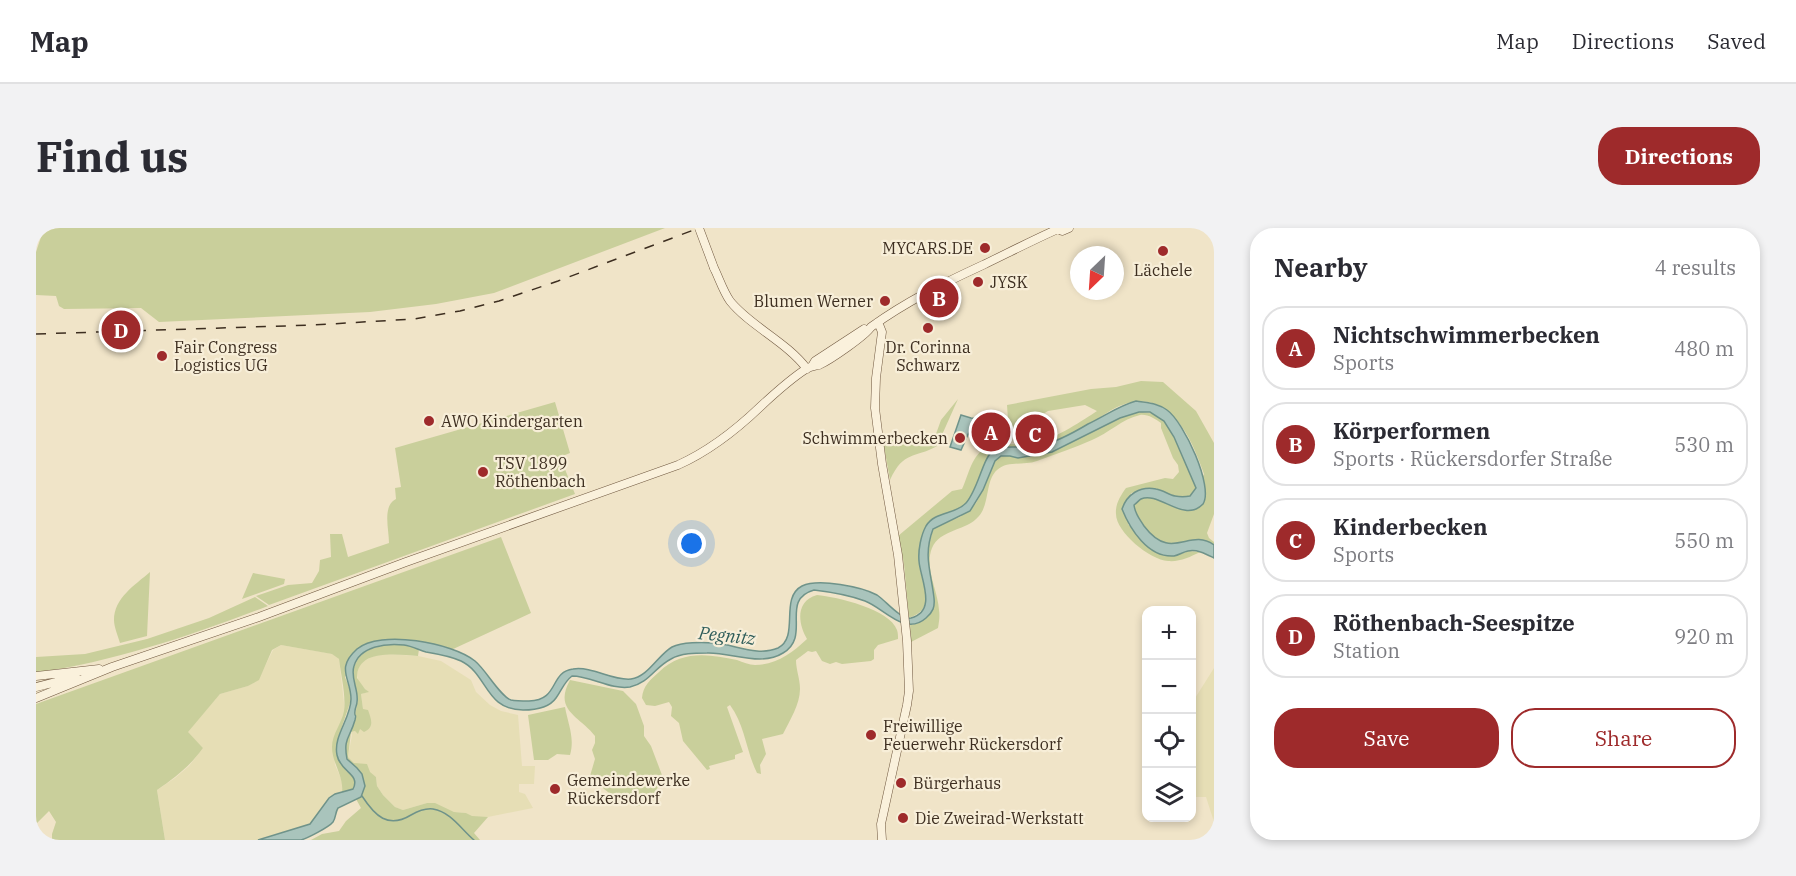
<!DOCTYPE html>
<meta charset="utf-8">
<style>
body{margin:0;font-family:"IBM Plex Serif",serif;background:#f2f2f3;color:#2b2b33}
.controls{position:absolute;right:18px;bottom:18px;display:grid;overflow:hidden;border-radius:12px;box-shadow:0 3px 9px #0003}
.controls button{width:54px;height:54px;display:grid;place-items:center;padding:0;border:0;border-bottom:2px solid #e1e1e2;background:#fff;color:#2b2b33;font:30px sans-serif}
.compass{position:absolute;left:1034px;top:18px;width:54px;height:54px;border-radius:50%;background:#fff;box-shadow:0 3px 9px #0003;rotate:205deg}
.you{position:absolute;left:656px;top:316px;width:21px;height:21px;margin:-15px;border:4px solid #fff;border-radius:50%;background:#1a73e8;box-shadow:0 0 0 9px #1a73e833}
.badge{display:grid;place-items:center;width:39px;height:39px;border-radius:50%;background:#9e2a2b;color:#fff;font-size:20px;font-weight:700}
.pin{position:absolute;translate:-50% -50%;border:3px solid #fff;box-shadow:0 2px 6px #0006}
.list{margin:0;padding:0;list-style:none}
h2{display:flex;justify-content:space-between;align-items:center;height:78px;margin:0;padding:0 24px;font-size:26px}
h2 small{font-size:20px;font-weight:400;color:#7c7c81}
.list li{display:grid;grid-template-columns:39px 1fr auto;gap:18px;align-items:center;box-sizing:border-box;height:84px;margin:0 12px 12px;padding:0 12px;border:2px solid #e1e1e2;border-radius:24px}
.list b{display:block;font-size:22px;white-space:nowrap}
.list p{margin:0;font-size:20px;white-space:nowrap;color:#7c7c81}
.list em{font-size:20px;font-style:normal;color:#7c7c81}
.actions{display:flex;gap:12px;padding:18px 24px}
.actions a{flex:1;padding:14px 0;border:2px solid #9e2a2b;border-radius:24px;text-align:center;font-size:21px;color:#9e2a2b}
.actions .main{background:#9e2a2b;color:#fff}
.icon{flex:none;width:33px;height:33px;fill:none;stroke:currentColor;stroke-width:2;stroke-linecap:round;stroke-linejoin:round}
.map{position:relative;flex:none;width:1178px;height:612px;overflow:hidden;border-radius:24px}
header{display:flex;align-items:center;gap:36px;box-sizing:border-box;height:84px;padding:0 30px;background:#fff;border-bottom:2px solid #e1e1e2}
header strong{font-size:28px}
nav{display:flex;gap:33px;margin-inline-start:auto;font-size:21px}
.intro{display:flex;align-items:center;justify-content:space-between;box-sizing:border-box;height:144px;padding:0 36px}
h1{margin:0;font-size:42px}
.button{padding:15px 27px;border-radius:24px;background:#9e2a2b;color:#fff;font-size:21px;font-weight:700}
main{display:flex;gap:36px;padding:0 36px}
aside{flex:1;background:#fff;border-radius:24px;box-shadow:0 3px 9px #0003}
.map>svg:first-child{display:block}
</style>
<header>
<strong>Map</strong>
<nav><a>Map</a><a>Directions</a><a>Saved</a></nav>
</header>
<div class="intro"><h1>Find us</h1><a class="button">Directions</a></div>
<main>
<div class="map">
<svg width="1178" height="612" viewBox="0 0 1178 612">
<rect width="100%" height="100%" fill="#f0e4c8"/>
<path fill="#e6deb5" d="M245,417L297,426L303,431L308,475V486L297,514L299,537L307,555L306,564L299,566L289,575L276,595L269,599L236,607L222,612H129L121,562L139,550L153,538L167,520L151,504L184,466L212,458L222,452L237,422Z
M352,426L382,428L405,433L435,452L440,464L454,477L465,483L482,487L486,538H499L498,556H483V564L489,566L497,580L452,589H436L430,585L418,584L391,575L367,582L359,579L347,567L341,558L340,549L318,535L312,529L316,507L315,504L319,503L327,481L325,466L332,464L322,453L321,446L323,439L326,434L338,428Z
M1178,440V594L1170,569H1156V475Z"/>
<path fill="#c9cf9b" d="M8,0H629L458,65L400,76L334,84L123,94L105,80L28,81L23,78L20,68L0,67V24Z
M1105,153L1127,154L1160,183L1178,215V286L1171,305L1173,310L1178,314V317C1160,304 1139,322 1121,312C1116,309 1112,303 1108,298C1103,290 1099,286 1098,277L1106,270L1113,269L1153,282L1168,246C1156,212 1135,161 1089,176C1075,180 1065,190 1053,196C1041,203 1028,209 1016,214C1005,219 995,219 984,220C974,222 963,225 953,227L936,267L928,278L891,297C886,308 882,321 883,333C884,356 903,379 873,390L868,336L862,308L916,263L926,261C932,249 935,229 948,221C964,212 987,220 1004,214C1019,210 1048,192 1061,183L1049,177L1012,183L973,206L971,177L1055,161L1080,159Z
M922,171L901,218C878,231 868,222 854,252L847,213L855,207L896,217L905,192Z
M519,174L534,225L524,229L539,266L233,377L220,368L252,357L276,355L283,343L284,332L295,329L294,306H306L312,329L353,315C353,301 346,278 360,271L359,260L365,259L359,220Z
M1103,184C1112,184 1122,186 1129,194C1143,211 1152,240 1160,260L1154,268L1140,269L1121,261L1095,265L1092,296L1100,305L1138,328L1153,323L1164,324C1154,329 1144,334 1132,333C1114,332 1080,304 1080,286C1079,276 1085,267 1090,260L1129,250L1137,251L1143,244L1142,237L1137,230L1125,200V195C1119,191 1112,186 1104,187C1086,191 1073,205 1056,212C1038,220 1019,226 1001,233C988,238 972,232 961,242C949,253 954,275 943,288C931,303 904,301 896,320C888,340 902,362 903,382C904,388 903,394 902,400L875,414L874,396L877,397L898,369L891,324L897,301L903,297L924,289L940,275L947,262L959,233L965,228H974L982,230L1016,224L1084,190Z
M465,309L495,385L415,422L391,415L363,411L328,416L309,449L314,462L315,472L302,510L310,543L315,546L320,553L317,561L306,564C308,548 296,535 296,519C296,506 306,495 308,483C310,466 305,448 303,431L296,426L245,417L236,422L223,452L212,458L184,466L152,504L167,520C153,539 140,549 121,562L129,612H16V606L20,594L13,583L0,596V476Z
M114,344L111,408L84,415C82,408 78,399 78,392C78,370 99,357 114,344Z
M217,345L249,351L248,356L206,371Z
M781,367C801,369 854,381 861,402C862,405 862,408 862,411L842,417L838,422V431L835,433L806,436L800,434L794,436L786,433L780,423L776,424L772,423L760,432C760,442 764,451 764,461C764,476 754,492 747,506L726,511L730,526L724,537L725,546L721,545C710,523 709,497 694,477L691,479L707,524L699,527V531L673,538L674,541L671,542L647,513L643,495L635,488L636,479L633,474L619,478L610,477L606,470C607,458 614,452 623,444C646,422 672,426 701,432C707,434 713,437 719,437C740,437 756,425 771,411C762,396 759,373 781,367Z
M219,369L232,378C157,407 80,433 0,445V429L49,426L111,411L173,390Z
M351,417H369L383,421L382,428C362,427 321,420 321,450L329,461L333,464L325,466L327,481L332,482C335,491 339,499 328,504L324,501L322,506L319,503L315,504L312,529L318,535L331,536L334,544L340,549L341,558L347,567L359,579L367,582L391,575H399L418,584L430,585L436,588L452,589L438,605L444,612H275L286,606L303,603L310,593L325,580L320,571L325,569L321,540C314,534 310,531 309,521C308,512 313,507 316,499C318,492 320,483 321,476C324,462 312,448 320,435C326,422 337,420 351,417Z
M534,452L587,463L600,476L608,498V508L615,518L626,547L617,572C612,574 605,579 599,578C587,578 561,556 554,548L559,531L556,522L559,515V508C544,488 517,483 534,452Z
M529,479C532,496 539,510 534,527L521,526L512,532H498L492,487Z"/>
<path fill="#a9c4bc" stroke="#6f938a" stroke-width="1.5" d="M1100,173C1111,175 1122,175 1131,182C1148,194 1178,259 1167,276C1148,296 1123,263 1105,271C1103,272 1101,275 1098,277C1099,286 1103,290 1108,298C1136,335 1153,299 1178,317V330C1170,326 1161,321 1152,323C1147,324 1143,327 1138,328C1112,330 1094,301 1086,281C1091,266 1104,258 1120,261C1127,262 1133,267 1139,268C1144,269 1149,269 1154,268L1160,260L1138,209L1128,193L1114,184H1103L1084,190L1016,224L982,230L974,228H965L959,233L947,262L934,283L897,301C887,328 895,343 898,370C899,379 897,384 890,390C869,409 848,380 829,373C813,367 795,364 778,362C743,372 776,408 747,425C725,439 695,424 671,425C659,425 645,425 635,431C619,439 613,455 594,459C575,462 555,448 536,448C528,454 526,462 520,470C513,480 498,482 487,482C449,482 452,446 425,433C414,428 402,426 390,424C383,422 376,418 368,417C350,415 324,418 318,438C314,450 323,462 321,474C321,477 319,480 319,483C318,491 321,484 319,492C314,510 307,510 311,531L321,540L326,546L329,558L325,569L302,580C299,585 300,590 297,594C293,599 272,610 265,612H222L274,596L293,570L299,566L317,561C325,546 304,544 301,527C297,508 315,490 315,471C315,450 299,441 321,421C344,401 417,415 439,433C450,442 464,468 475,472C480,473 487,473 493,473C524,472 513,444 537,441C557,438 576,453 595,451C612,449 622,427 636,419C646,414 666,414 678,415C698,416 721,429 742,420C764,409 743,370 766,358C783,350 826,359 841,367C850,373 865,392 875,390C902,383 884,350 883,333C882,322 885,307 890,298C899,283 919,287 930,275C942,262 947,229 957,223C970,215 989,222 1004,218C1020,214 1037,205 1052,196C1069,188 1082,178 1100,173Z
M925,187L935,190L942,191L945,199L934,202L925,222L914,219Z
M956,193L959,195V202L965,204V208L963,210L949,213L945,209L946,203Z"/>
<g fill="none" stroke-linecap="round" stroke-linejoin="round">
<path stroke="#6f938a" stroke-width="1.5" d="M326,568C339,588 352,601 375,587C382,583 389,580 397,581C415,584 425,601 438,612"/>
<g stroke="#6f573f" stroke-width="9">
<path id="secondary" d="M678,40C683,50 687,63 694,73C714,98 751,114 771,141
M842,94L846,104L840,150L839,180L846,236L862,327L871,413L873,463L871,477L847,587L845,596L846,612
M776,138L779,133L828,101
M0,448L63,441
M0,459L40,449
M0,470L76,439L223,389L370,334L642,237C671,224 701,201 724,179C739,165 753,152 770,141C775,138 779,138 783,137C794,132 829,108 835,99C871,73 908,55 947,37C972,25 997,12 1022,1L1026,3L1033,0"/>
</g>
<use href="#secondary" stroke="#faf1dc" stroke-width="8"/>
<path stroke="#3d2e20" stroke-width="1.5" stroke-dasharray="10 10" stroke-linecap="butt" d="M0,106L277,97L378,91L424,83L463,73L522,53L663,0"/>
<g stroke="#6f573f" stroke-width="9" stroke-linecap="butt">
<path id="secondary-bridge" d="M663,0L678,40"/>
</g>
<use href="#secondary-bridge" stroke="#faf1dc" stroke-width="8"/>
</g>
<g fill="#9e2a2b" stroke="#f7eed8" stroke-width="2">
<circle cx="949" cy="20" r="6"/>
<circle cx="1127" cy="23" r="6"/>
<circle cx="942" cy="54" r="6"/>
<circle cx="849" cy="73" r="6"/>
<circle cx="892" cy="100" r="6"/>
<circle cx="126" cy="128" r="6"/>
<circle cx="393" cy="193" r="6"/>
<circle cx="924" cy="210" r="6"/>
<circle cx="447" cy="244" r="6"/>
<circle cx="835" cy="507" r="6"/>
<circle cx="865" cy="555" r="6"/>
<circle cx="519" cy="561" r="6"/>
<circle cx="867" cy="590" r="6"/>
</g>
<g text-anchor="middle" stroke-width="4.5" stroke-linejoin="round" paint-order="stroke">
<g font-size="16" fill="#3d2e20" stroke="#f7eed8" text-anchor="start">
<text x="937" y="26" text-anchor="end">MYCARS.DE</text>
<text x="1127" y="48" text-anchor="middle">Lächele</text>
<text x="954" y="60">JYSK</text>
<text x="837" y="79" text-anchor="end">Blumen Werner</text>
<text x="138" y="125">Fair Congress<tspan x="138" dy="18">Logistics UG</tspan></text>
<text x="892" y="125" text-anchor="middle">Dr. Corinna<tspan x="892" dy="18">Schwarz</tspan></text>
<text x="405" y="199">AWO Kindergarten</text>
<text x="912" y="216" text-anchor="end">Schwimmerbecken</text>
<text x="459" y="241">TSV 1899<tspan x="459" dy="18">Röthenbach</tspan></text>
<text x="847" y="504">Freiwillige<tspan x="847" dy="18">Feuerwehr Rückersdorf</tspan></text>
<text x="531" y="558">Gemeindewerke<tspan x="531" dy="18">Rückersdorf</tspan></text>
<text x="877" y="561">Bürgerhaus</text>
<text x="879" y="596">Die Zweirad-Werkstatt</text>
</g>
<g font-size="18" font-style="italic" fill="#2f5d5a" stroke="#f7eed8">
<text transform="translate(691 408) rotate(6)" y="6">Pegnitz</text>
</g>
</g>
</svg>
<div class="controls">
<button>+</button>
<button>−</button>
<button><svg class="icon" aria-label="locate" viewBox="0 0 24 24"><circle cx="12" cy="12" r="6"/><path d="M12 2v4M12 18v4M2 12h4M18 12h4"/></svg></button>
<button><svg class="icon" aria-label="layers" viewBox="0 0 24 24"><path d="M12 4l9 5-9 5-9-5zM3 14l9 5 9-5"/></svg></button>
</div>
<svg class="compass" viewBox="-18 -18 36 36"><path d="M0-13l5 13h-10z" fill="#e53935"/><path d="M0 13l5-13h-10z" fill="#7c7c81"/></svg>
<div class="you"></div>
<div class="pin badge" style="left:955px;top:204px">A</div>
<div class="pin badge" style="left:903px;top:70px">B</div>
<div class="pin badge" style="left:999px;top:206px">C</div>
<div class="pin badge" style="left:85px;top:102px">D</div>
</div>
<aside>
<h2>Nearby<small>4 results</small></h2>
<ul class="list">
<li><span class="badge">A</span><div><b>Nichtschwimmerbecken</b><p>Sports</p></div><em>480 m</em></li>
<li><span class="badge">B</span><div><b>Körperformen</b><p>Sports · Rückersdorfer Straße</p></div><em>530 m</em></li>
<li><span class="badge">C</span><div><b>Kinderbecken</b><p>Sports</p></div><em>550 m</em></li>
<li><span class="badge">D</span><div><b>Röthenbach-Seespitze</b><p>Station</p></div><em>920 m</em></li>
</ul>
<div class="actions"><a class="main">Save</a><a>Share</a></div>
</aside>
</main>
